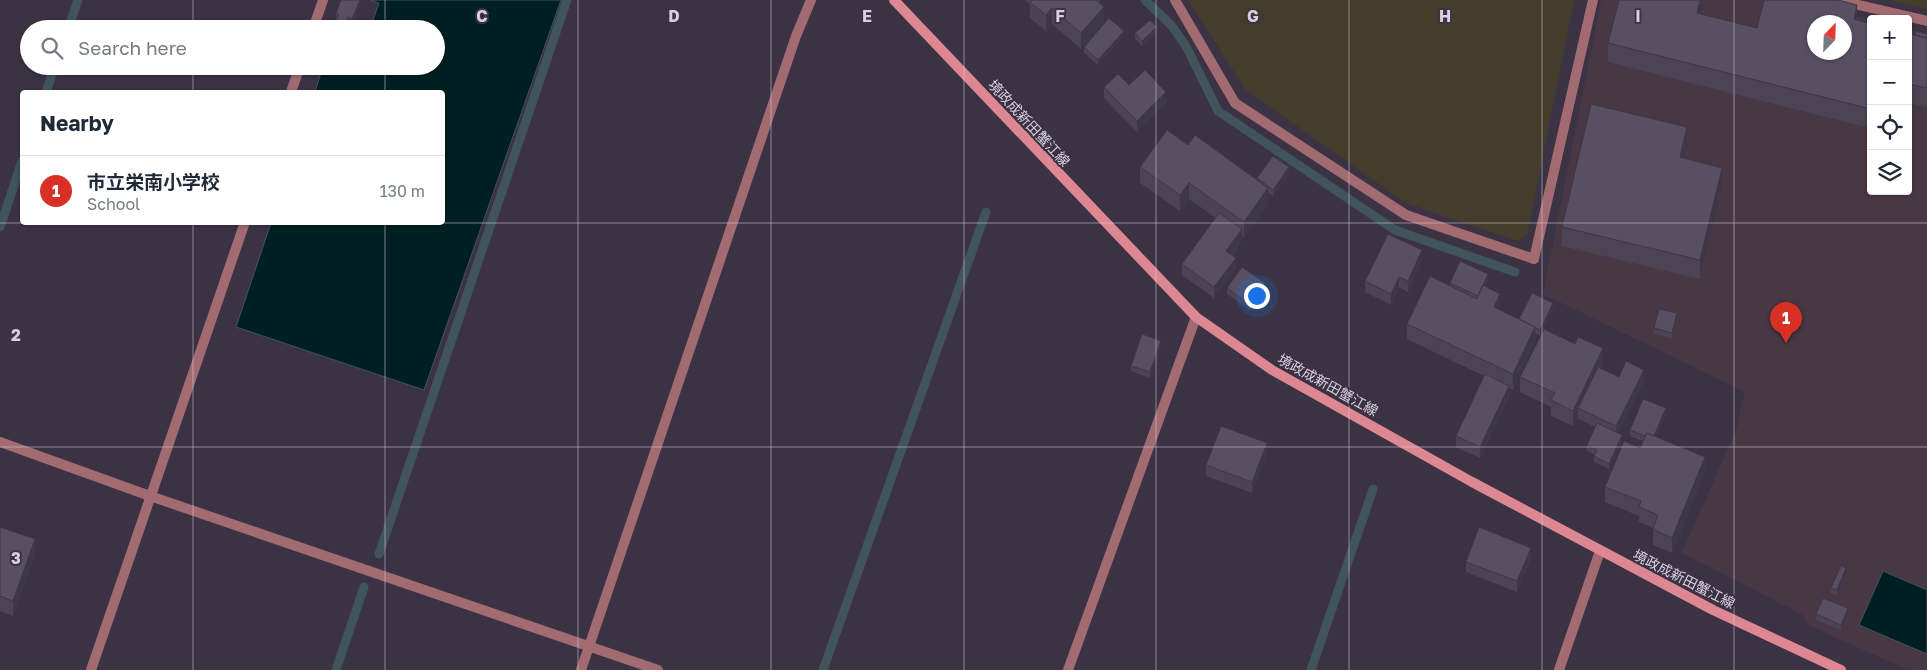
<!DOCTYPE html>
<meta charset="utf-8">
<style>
body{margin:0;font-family:"Golos Text","Noto Sans JP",sans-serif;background:#f2f2f3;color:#1f2937}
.controls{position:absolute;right:15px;top:15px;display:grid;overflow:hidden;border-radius:5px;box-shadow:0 1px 4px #0004}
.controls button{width:45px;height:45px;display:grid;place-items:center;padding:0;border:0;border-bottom:1px solid #e0e1e3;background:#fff;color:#1f2937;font:25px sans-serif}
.compass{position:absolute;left:1807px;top:15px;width:45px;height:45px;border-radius:50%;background:#fff;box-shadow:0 1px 4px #0004;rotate:23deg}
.you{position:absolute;left:1256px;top:295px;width:18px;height:18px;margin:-12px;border:4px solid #fff;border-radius:50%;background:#1a73e8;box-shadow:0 0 0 8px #1a73e833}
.badge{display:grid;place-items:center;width:32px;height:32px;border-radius:50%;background:#d93025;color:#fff;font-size:16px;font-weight:700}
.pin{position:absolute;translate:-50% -41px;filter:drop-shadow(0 1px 2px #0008)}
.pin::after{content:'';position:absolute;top:26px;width:18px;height:15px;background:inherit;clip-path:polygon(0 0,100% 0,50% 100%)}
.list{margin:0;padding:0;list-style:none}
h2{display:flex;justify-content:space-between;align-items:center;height:65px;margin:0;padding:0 20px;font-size:21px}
h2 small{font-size:16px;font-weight:400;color:#747a83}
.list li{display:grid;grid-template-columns:32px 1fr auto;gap:15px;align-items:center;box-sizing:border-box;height:70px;padding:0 20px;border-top:1px solid #e0e1e3}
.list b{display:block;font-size:19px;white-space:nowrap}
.list p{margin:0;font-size:16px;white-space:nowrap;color:#747a83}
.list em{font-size:16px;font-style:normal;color:#747a83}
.icon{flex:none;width:28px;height:28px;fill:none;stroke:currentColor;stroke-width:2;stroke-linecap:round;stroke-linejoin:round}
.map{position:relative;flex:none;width:1927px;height:670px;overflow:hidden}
.search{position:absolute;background:#fff;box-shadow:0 1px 4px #0004;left:20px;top:20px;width:425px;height:55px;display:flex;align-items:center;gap:12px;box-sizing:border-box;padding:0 18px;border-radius:28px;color:#747a83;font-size:19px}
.panel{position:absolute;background:#fff;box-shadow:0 1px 4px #0004;left:20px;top:90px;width:425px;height:135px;border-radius:5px}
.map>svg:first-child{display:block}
</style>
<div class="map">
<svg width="1927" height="670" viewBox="0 0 1927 670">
<rect width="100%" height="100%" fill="#3b3244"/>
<path fill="#453d2c" d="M1188,0H1574L1527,235L1518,241L1406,203L1246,90Z
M1889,0H1927V9Z"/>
<path fill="#483845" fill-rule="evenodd" d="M1601,0H1786L1871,20V191H1908V29L1927,34V670H1908L1808,625L1803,615L1682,553L1736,430L1745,392L1543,294ZM1814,22H1844V52H1814Z"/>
<path fill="#001f22" stroke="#40545a" d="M371,0H561L424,390L236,327L271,223L442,222V92H315L323,66H436V29H370L379,3Z
M1883,571L1927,590V654L1859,625Z"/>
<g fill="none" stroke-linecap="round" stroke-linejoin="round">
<path stroke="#40545a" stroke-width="9" d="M1145,0L1171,25L1186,46L1218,111L1395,230L1515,272
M68,29L78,0
M46,92L55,66
M0,227L22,161
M379,554L567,0
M336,670L364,587
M823,670L986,212
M1311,670L1373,489"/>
<path stroke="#a16b71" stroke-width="10" d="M1175,0L1235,103L1406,215L1534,259L1593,0
M1837,0L1927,21
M313,29L323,0
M291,92L300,66
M0,442L150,496L658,670
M91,670L245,222
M581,670L796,36L811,0
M1068,670L1196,317
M1559,670L1600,551"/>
<path stroke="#dd8792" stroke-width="10" d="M894,0L1196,317L1272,370L1472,482L1713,610L1841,670"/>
</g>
<path fill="#4c4455" d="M361,0V3L352,25L348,23L346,29H335V23L337,19H336V13Z
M1025,0H1100V4L1104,23L1081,49L1052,24L1046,31L1030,18V5Z
M1703,0V10L1702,14L1757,28L1857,20L1871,24V128L1608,62V43Z
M1135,33H1157L1142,46L1135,39Z
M1908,33L1915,35L1927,34V107L1909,103Z
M1124,36L1098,65L1084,53V47Z
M1129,85L1166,103L1137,132L1104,98V87Z
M1188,145L1257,180V178L1289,173L1273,196L1268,192V203L1244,238L1242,236V240L1232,255L1236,268L1214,298L1182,275V264L1216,218L1189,199L1180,211L1140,183V167Z
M1687,146L1684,158L1722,187L1700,279L1562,246V227Z
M1422,261L1408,292L1399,287L1391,305L1365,292V281Z
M1488,280L1485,286L1500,309V310L1519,319L1553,308L1540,336L1535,333V342L1513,390L1509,388V397L1480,458L1456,447V436L1484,376L1407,339V324L1450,286V283Z
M1227,288L1265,289L1250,310L1227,294Z
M1677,319L1672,338L1654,334V328Z
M1161,346L1150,378L1131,371V366Z
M1603,364L1601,368L1619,377L1644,381L1618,433L1622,441L1609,469L1594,462V456L1595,455L1587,451V445L1595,427L1578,419V416L1573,426L1551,416V407L1520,392V377Z
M1666,414L1656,437L1705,472L1672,553L1653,545V528L1639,522V516L1605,502V487L1640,448L1643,441L1630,436V430Z
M1267,454L1252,493L1206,476V465Z
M0,527L35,555L13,616L0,611Z
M1531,559L1517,592L1466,572V562Z
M1846,574L1837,596L1831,593V588Z
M1816,614H1848L1841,630L1816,620Z"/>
<path fill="#3e3745" d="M360,0H361V3L352,25V19Z
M1700,0H1703V10L1697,32V13Z
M1857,5V24L1854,19Z
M1104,7V23L1081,49V33Z
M1052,8V24L1046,31V15Z
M348,17V23L346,29H344Z
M1157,27V33L1142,46V41Z
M1124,31V36L1098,65V60Z
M1909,84V103L1908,107V88Z
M1166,92V103L1137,132V121Z
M1687,127V146L1680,177V157Z
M1289,167V173L1273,196V190Z
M1722,168V187L1700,279V260Z
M1189,183V199L1180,211V195Z
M1268,188V203L1244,238V222Z
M1242,229V240L1226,262V251Z
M1422,250V261L1408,292V281Z
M1236,258V268L1214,298V287Z
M1488,274V280L1478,302V296Z
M1399,277V287L1391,305V294Z
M1265,283V289L1250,310V305Z
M1500,294V309L1494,323V307Z
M1553,303V308L1540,336V330Z
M1677,313V319L1672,338V333Z
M1535,327V342L1513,390V374Z
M1161,341V346L1150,378V372Z
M1603,348V364L1581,409L1578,408V416L1573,426V411Z
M1644,370V381L1616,437V426Z
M1509,386V397L1480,458V447Z
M1666,408V414L1653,445V439Z
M1622,435V441L1609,469V464Z
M1267,443V454L1252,493V482Z
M1705,457V472L1672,553V538Z
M35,539V555L13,616V601Z
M1531,548V559L1517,592V581Z
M1846,568V574L1837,596V590Z
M1848,608V614L1841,630V625Z"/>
<path fill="#584f63" stroke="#3e3745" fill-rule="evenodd" d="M341,0H360L352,19L348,17L344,27L335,23L339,14L336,13Z
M1033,0H1096L1104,7L1081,33L1052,8L1046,15L1030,2Z
M1619,0H1700L1697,13L1757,28L1764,0H1838L1857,5L1854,19L1871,24V109L1608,43ZM1814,22H1844V52H1814Z
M1109,18L1124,31L1098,60L1084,47Z
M1150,20L1157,27L1142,41L1135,33Z
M1916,31L1927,34V38L1915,35Z
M1908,33L1927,38V88L1909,84L1908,88Z
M1145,70L1166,92L1137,121L1104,87L1118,74L1129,85Z
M1591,104L1687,127L1680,157L1722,168L1700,260L1562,227Z
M1167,130L1188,145L1195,135L1268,188L1244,222L1189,183L1180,195L1140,167Z
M1273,156L1289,167L1273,190L1257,178Z
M1219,213L1242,229L1226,251L1236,258L1214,287L1182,264Z
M1388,234L1422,250L1408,281L1399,277L1391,294L1365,281Z
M1460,261L1488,274L1478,296L1450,283Z
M1242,267L1265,283L1250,305L1227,288Z
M1430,276L1477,299L1483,285L1500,294L1494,307L1535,327L1513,374L1407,324Z
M1532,293L1553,303L1540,330L1535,328V327L1519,319Z
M1659,309L1677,313L1672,333L1654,328Z
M1544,329L1575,344L1578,337L1603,348L1573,411L1551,400L1555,393L1520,377Z
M1142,334L1161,341L1150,372L1131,366Z
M1626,361L1644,370L1616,426L1578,408L1598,367L1619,377Z
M1485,374L1509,386L1480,447L1456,436Z
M1643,399L1666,408L1654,436L1647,433L1645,436L1630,430Z
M1597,423L1622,435L1609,464L1594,456L1597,450L1587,445Z
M1221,426L1267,443L1252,482L1206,465Z
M1647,433L1705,457L1672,538L1653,529L1658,515L1639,507L1641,501L1605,487L1624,441L1640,448Z
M0,527L35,539L13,601L0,596Z
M1479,527L1531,548L1517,581L1466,562Z
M1841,566L1846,568L1837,590L1831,588Z
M1823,598L1848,608L1841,625L1816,614Z"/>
<path fill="none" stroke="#d7d1dd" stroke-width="1" stroke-opacity="0.55" d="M193,0V29M385,0V29M578,0V670M771,0V670M964,0V670M1156,0V670M1349,0V670M1542,0V670M1734,0V670M193,66V92M385,66V92M193,222V670M385,222V670M0,223H1927M0,447H1927"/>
<g text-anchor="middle" stroke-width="4" stroke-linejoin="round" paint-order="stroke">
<g font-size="14" fill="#d7d1dd" stroke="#3b3244">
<text transform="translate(1029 123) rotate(47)" y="5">境政成新田蟹江線</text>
<text transform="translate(1328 385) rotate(29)" y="5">境政成新田蟹江線</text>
<text transform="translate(1684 579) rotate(27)" y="5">境政成新田蟹江線</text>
</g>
</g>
<g font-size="16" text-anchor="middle" font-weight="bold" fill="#d7d1dd" stroke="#3b3244" stroke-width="4" stroke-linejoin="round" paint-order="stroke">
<text x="482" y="22">C</text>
<text x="674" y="22">D</text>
<text x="867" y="22">E</text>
<text x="1060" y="22">F</text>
<text x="1253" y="22">G</text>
<text x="1445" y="22">H</text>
<text x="1638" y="22">I</text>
<text x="16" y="341">2</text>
<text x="16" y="564">3</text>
</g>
</svg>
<div class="controls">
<button>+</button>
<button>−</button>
<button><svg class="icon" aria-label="locate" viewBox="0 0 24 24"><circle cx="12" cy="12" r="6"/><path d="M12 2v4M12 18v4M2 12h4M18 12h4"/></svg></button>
<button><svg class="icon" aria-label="layers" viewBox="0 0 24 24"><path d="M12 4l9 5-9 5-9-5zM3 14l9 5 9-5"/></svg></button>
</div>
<svg class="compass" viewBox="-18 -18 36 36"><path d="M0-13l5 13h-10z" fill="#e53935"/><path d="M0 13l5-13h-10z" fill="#747a83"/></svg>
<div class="you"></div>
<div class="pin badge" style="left:1786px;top:343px">1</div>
<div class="search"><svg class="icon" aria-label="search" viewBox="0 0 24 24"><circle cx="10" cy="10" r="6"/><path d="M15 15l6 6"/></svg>Search here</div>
<section class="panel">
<h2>Nearby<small></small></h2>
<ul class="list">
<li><span class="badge">1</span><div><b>市立栄南小学校</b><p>School</p></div><em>130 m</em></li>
</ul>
</section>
</div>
